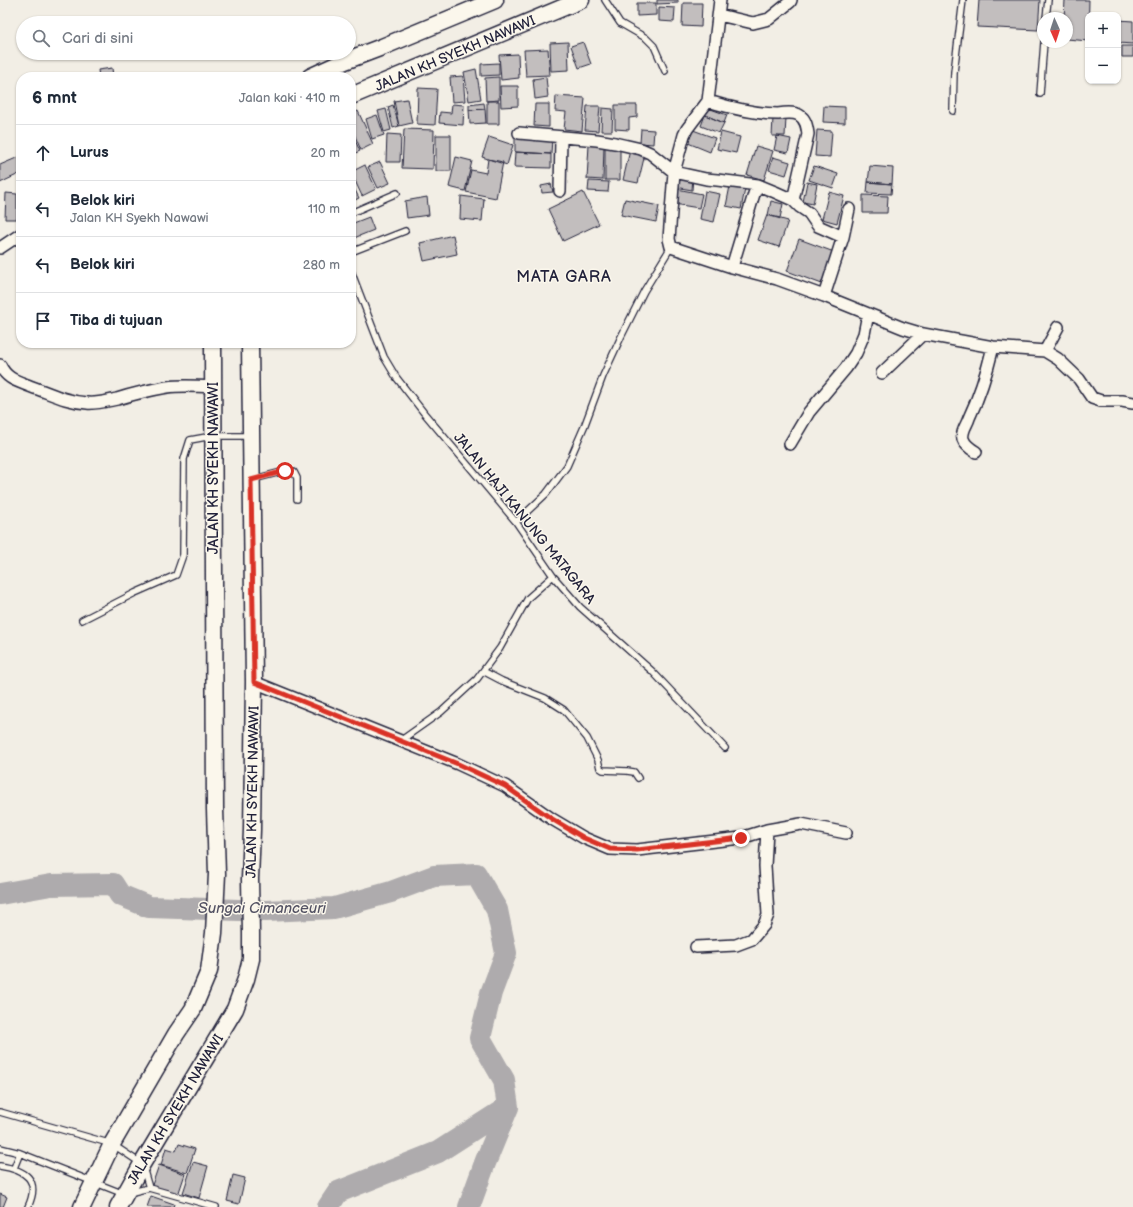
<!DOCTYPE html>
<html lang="id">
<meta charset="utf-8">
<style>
body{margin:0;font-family:"Balsamiq Sans",sans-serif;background:#f6f6f7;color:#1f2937}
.controls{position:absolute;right:12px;top:12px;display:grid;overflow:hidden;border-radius:8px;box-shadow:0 1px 3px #0004}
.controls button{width:36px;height:36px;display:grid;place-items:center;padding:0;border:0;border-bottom:1px solid #e0e1e3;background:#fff;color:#1f2937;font:20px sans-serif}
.compass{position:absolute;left:1037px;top:12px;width:36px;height:36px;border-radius:50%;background:#fff;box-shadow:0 1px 3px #0004;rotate:177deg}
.stop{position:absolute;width:12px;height:12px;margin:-9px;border:3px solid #d93025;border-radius:50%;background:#fff}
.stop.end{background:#d93025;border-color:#fff;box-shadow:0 1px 4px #0008}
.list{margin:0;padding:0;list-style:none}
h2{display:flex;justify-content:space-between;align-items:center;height:52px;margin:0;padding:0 16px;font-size:17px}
h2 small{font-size:13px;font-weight:400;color:#747a83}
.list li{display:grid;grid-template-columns:26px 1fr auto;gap:12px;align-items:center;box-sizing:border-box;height:56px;padding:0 16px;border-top:1px solid #e0e1e3}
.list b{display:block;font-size:15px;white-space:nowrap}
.list p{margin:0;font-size:13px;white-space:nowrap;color:#747a83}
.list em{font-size:13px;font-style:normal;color:#747a83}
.icon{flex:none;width:22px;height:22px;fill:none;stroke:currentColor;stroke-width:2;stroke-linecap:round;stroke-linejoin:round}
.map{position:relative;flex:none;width:1133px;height:1207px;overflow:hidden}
.search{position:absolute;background:#fff;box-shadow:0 1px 3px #0004;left:16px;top:16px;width:340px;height:44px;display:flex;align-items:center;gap:10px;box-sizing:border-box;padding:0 14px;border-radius:22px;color:#747a83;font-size:15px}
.panel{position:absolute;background:#fff;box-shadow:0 1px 3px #0004;left:16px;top:72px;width:340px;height:276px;border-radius:16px}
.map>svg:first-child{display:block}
</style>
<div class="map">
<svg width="1133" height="1207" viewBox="0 0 1133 1207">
<rect width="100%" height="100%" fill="#f2eee5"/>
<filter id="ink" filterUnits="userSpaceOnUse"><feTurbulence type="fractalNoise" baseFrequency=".025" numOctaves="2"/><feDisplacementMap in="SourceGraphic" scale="8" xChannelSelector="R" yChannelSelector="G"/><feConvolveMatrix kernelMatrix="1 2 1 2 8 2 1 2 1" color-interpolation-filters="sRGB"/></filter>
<g filter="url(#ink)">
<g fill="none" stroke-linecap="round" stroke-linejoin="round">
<path stroke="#aeabad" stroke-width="22" d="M0,894L51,885L113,884L120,895L149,907L266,911L334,908L391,892L434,876L476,874L497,910L506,953L491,993L480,1038L504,1080L508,1107L438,1152L338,1192L328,1207
M469,1207L485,1163L508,1107"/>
</g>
<path fill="#c2bebe" stroke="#22223b" d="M657,0H678V3L657,4Z
M979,0H1040L1038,30L977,27Z
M1065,0H1089L1088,41L1067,39V18H1064Z
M637,3H656V15L637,16Z
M683,3H702L701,27L682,26Z
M659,7L675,8L674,22L659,21Z
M1118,20L1133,21V44L1118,43Z
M568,42L569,70L551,71L550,43Z
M583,42L591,64L579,68L571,46Z
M1122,46H1133V57H1122Z
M548,49L550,75L526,76L524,50Z
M518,54L519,78L501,80L499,55Z
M499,63V75L481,76V64Z
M112,68L113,77H99L98,70Z
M476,69L481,99L469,101L464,72Z
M463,76L465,101L452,102L450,77Z
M499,77V100L486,101L485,78Z
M546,77L548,97L535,99L533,79Z
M500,86H518V106L501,107Z
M418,88L437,89L435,125L417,124Z
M556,96L585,98L582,131L564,129L566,112L555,111Z
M407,99L412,123L399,126L394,101Z
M487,101H499V124H487Z
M484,103L485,109L469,110V105Z
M452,104L464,105L463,125L439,123L440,112L451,113Z
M535,104H549V127L534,126Z
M393,105L399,126L393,128L388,107Z
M615,105H637V117L629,118V130L615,129Z
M587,106H600L598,131L585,130Z
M824,106L845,107V123L823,122Z
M602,108L613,109L612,131H601Z
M708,108L727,115L724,123L705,115Z
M386,109L391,130L384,132L378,111Z
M485,109L486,123L470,124L469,110Z
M358,111L373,144L361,150L351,127V114Z
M377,115L384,135L372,139L366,119Z
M705,115L724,123L719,133L701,126Z
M773,118H786L785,136H772Z
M404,129L434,130L433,169L402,168Z
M641,129L654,130L653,144L640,143Z
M693,130L715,138L710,152L688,143Z
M817,130L832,131L830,157L815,156Z
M351,132L360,151L351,155Z
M721,132L740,137L736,153L717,149Z
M387,134L401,135L400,162H386Z
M436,135H451V171H436Z
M515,136L552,138L551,154L515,152Z
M777,136L791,139L788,153L774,150Z
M489,137L513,145L507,165L482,157Z
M589,145L604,146L603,180L587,179Z
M620,146V180H605V147Z
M756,146L773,151L764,180L747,175Z
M630,150L645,154L638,183L623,180Z
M515,152L551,154V168L514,167Z
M21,156V173L0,183V165Z
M456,157L472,161L465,191L449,187Z
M773,157L790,162L786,175L769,170Z
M488,159L503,162L496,198L466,192L471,170L486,173Z
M380,162L390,183L378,188L368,167Z
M365,165L376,189L362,196L351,172Z
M814,166L838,174L833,188L809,180Z
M870,166L893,168L892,184L868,182Z
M678,174L693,176L692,190L676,187Z
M589,181L609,182L608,192L588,191Z
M807,182L817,184L813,204L803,202Z
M868,182L892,184L891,194L867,193Z
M551,184L553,192L542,193L541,186Z
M353,186L359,198L351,202V187Z
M730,186L745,189L741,209L726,206Z
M677,189L702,194L699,208L674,204Z
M705,191L720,194L714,222L700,219Z
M583,192L599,224L563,241L548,209Z
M829,192L844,196L837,223L822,219Z
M6,193L17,194V219H5Z
M863,195L888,196L887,213H863Z
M461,196L484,199L482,221L460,219Z
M427,197L429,215L407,218L405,201Z
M625,199L659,206L656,222L621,215Z
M771,201L783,204L780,218L768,215Z
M767,215L788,221L779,247L758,240Z
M369,217L374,230L354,238L351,230V224Z
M453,235L457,254L424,261L420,243Z
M799,239L834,252L822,284L787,271Z
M179,1144L195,1149L187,1173L161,1165L166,1148L176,1151Z
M193,1162L208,1166L199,1198L183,1193Z
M159,1165L185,1174L178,1195L151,1188Z
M233,1175L245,1178L239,1204L227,1201Z
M0,1194L7,1197L3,1207H0Z
M151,1196L174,1204L173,1207H147Z"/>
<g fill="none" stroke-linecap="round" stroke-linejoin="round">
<g stroke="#22223b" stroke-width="8">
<path id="lane" d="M605,0L620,23L646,38L654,46L665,71
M1046,18L1048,0
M1040,94L1044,42
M953,111L954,72L963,0
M351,213L397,193
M351,252L405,231
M351,271L384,357L396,377L424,413L516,522L553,576L580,607L652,671L725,748
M254,479L285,471L294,472L297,478V499
M516,522L546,494L567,466L584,427L603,376L621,337L644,291L671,247
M82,620L135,593L176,575L183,555L184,459L190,440L212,436H249
M483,671L502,681L545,698L564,710L587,738L598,760L600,768L603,770L627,771L634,772L638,778
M400,741L441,712L477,679L500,648L528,598L553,576
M0,1112L112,1144L142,1164L149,1188
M0,1148L20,1153L124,1194L149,1188L216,1207
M0,1166C25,1170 41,1179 28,1207
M14,1168L20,1153"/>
</g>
<g stroke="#22223b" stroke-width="14">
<path id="street" d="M720,0L708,101L687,129L684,135L674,172L669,239L671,247L732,267L777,279L824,296L903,328L923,334L993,347L1045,351L1058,359L1079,379L1092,398L1101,401H1122L1133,403
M719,15L753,23L769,19L790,2L791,0
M708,101C731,108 754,114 778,114C784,113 794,112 799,115C806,119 807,127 808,134L793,200L800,207L809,213L818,226L843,237
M519,133L597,140L615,143L641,149L650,153L674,172L706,179L717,180L758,185
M560,191L561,137
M0,248L21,234
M732,267L754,194L758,185L775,192L793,200
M824,296L843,237L849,209
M1045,351L1058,327
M0,365C7,380 18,381 32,387C50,393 67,402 87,403C97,404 107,401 117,399C133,394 150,390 167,387C182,385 197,386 213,387
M882,373L923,334
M790,444L809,412L846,368L856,353L864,334L868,314
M976,452C971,449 965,445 963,439C961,431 967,425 969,418C980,395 987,372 993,347
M254,682L458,764L505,786L552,819L584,838L610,849L637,850L741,838L767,830L801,824L846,833
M696,947L736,945L752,939L764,925L768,915L765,866L767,830"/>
</g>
<g stroke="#22223b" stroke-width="19">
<path id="secondary" d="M310,77L345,61L382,47L495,0
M351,96L581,0
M82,1207L112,1144L176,1034L193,1009L209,971L214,933L217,874L215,809L213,343
M118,1207L142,1164L235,1009L246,979L251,959V934L250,879L252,830L254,682L250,343"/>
</g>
<use href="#lane" stroke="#fbf7ec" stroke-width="5.5"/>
<use href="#street" stroke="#fbf7ec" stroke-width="11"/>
<use href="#secondary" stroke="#fbf7ec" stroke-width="16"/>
</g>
</g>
<g fill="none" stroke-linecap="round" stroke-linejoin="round" filter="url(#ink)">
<path stroke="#d93025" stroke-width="5" d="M285,471L251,480L254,682L458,764L505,786L552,819L584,838L610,849L637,850L741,838"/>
</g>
<g text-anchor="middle" stroke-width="3" stroke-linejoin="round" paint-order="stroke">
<g font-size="14" fill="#22223b" stroke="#fbf7ec">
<text transform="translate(455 53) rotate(-23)" y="5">JALAN KH SYEKH NAWAWI</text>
<text transform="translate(213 468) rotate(-90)" y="5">JALAN KH SYEKH NAWAWI</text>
<text transform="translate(525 518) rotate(51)" y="5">JALAN HAJI KANUNG MATAGARA</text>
<text transform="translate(252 792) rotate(-89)" y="5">JALAN KH SYEKH NAWAWI</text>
<text transform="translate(175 1109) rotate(-59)" y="5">JALAN KH SYEKH NAWAWI</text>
</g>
<g font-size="15" font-style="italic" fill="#535263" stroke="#fbf7ec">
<text x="262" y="913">Sungai Cimanceuri</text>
</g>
<g font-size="16" letter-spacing="1" fill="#22223b" stroke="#fbf7ec">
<text x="564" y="282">MATA GARA</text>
</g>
</g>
</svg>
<div class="controls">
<button>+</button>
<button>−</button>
</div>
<svg class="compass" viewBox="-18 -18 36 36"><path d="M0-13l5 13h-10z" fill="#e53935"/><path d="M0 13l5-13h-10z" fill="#747a83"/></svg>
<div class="stop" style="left:285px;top:471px"></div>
<div class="stop end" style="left:741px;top:838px"></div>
<div class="search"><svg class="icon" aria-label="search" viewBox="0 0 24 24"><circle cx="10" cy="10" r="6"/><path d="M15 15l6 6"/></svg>Cari di sini</div>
<section class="panel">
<h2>6 mnt<small>Jalan kaki · 410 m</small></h2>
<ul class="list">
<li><svg class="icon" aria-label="ahead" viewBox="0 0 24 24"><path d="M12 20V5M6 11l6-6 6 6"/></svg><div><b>Lurus</b></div><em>20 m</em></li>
<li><svg class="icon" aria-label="left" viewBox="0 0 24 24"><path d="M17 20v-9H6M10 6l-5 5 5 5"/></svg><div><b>Belok kiri</b><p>Jalan KH Syekh Nawawi</p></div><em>110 m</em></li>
<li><svg class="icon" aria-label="left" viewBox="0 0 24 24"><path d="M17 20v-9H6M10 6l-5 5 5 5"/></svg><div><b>Belok kiri</b></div><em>280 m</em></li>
<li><svg class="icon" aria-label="arrive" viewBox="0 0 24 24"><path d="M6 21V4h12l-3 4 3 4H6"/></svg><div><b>Tiba di tujuan</b></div></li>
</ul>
</section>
</div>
